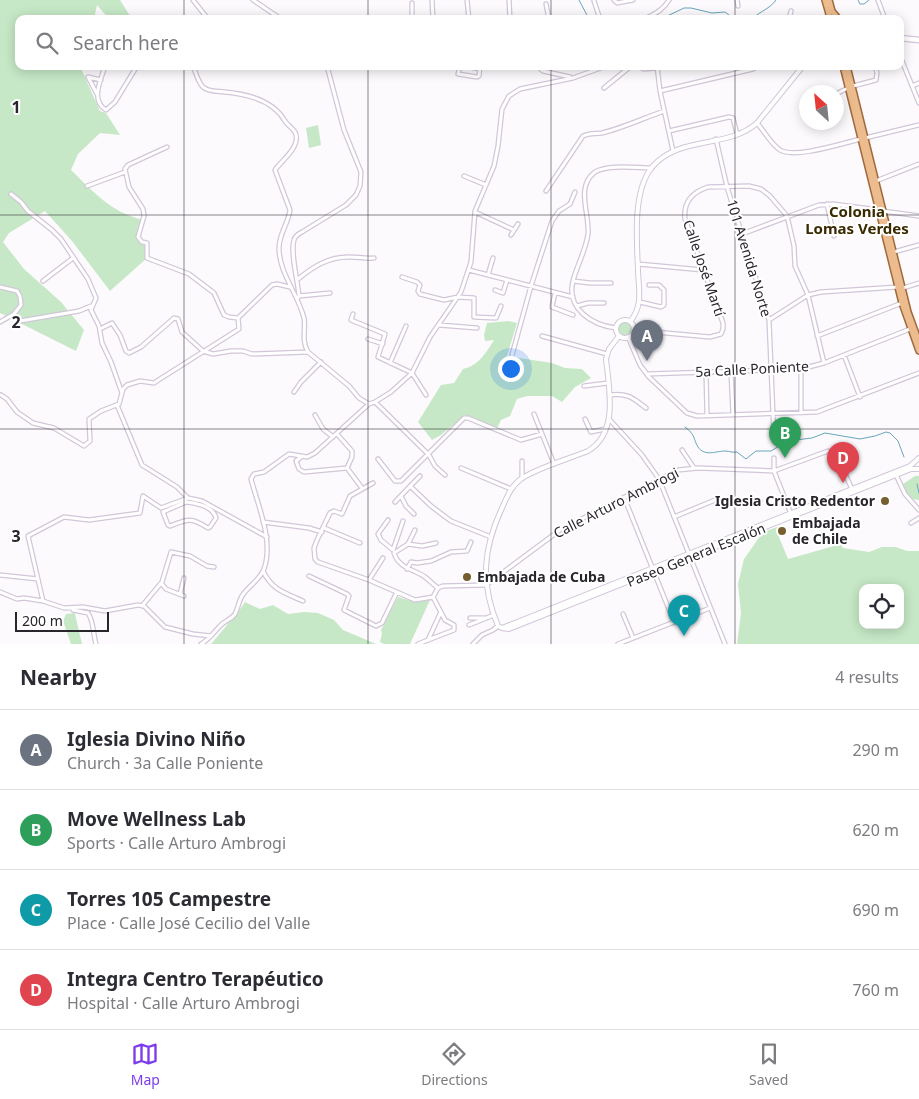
<!DOCTYPE html>
<meta charset="utf-8">
<style>
body{margin:0;font-family:"Noto Sans",sans-serif;background:#f7f7f7;color:#2b2b33}
.controls{position:absolute;right:15px;bottom:15px;display:grid;overflow:hidden;border-radius:10px;box-shadow:0 2px 12px #0003}
.controls button{width:45px;height:45px;display:grid;place-items:center;padding:0;border:0;border-bottom:1px solid #e1e1e2;background:#fff;color:#2b2b33;font:25px sans-serif}
.compass{position:absolute;left:799px;top:85px;width:45px;height:45px;border-radius:50%;background:#fff;box-shadow:0 2px 12px #0003;rotate:333deg}
.scale{position:absolute;left:15px;bottom:12px;width:94px;box-sizing:border-box;padding-left:5px;border:2px solid #29252c;border-top:0;font-size:14px;line-height:18px;white-space:nowrap;color:#29252c;-webkit-text-stroke:4px #fff;paint-order:stroke}
.you{position:absolute;left:510px;top:368px;width:18px;height:18px;margin:-12px;border:4px solid #fff;border-radius:50%;background:#1a73e8;box-shadow:0 0 0 8px #1a73e833}
.badge{display:grid;place-items:center;width:32px;height:32px;border-radius:50%;background:#7c3aed;color:#fff;font-size:16px;font-weight:700}
.pin{position:absolute;translate:-50% -41px;filter:drop-shadow(0 1px 2px #0008)}
.pin::after{content:'';position:absolute;top:26px;width:18px;height:15px;background:inherit;clip-path:polygon(0 0,100% 0,50% 100%)}
.list{margin:0;padding:0;list-style:none}
h2{display:flex;justify-content:space-between;align-items:center;height:65px;margin:0;padding:0 20px;font-size:21px}
h2 small{font-size:16px;font-weight:400;color:#7c7c81}
.list li{display:grid;grid-template-columns:32px 1fr auto;gap:15px;align-items:center;box-sizing:border-box;height:80px;padding:0 20px;border-top:1px solid #e1e1e2}
.list b{display:block;font-size:19px;white-space:nowrap}
.list p{margin:0;font-size:16px;white-space:nowrap;color:#7c7c81}
.list em{font-size:16px;font-style:normal;color:#7c7c81}
.icon{flex:none;width:28px;height:28px;fill:none;stroke:currentColor;stroke-width:2;stroke-linecap:round;stroke-linejoin:round}
.map{position:relative;flex:none;width:919px;height:644px;overflow:hidden}
.search{position:absolute;background:#fff;box-shadow:0 2px 12px #0003;left:15px;right:15px;top:15px;height:55px;display:flex;align-items:center;gap:12px;box-sizing:border-box;padding:0 18px;border-radius:10px;color:#7c7c81;font-size:19px}
.sheet{height:385px;background:#fff}
nav{display:flex;justify-content:space-around;align-items:center;box-sizing:border-box;height:70px;border-top:1px solid #e1e1e2;background:#fff;font-size:14px;color:#7c7c81}
nav a{display:grid;justify-items:center;gap:2px}
nav .on{color:#7c3aed}
.map>svg:first-child{display:block}
</style>
<div class="map">
<svg width="919" height="644" viewBox="0 0 919 644">
<rect width="100%" height="100%" fill="#fdfafe"/>
<path fill="#c6e8c6" fill-rule="evenodd" d="M0,0H120L132,19H109L97,5L94,19H19V66H80L100,111L106,113L120,135L100,133L78,154L71,170C95,193 109,211 143,220L138,236L142,242L147,243V258L110,291L72,241L45,211L9,233L3,242L24,269L61,302L84,330L76,351L0,313Z
M318,125L321,145L309,148L306,128Z
M508,321L517,323L507,356L552,363L565,368L582,369L591,378L575,387L562,402L552,396H527L517,399L510,416L501,420L496,430L465,415L441,435L432,440L418,422L441,385L454,383L463,369C478,366 486,353 494,340L485,341L484,335L487,323Z
M618 329a7 7 0 1 1 14 0a7 7 0 1 1-14 0Z
M915,476H919V500C909,500 905,492 903,484Z
M780,526L776,530L788,559L841,544L843,548L869,552L882,547H896L907,551H919V644H737L741,613L738,584L744,559L763,532ZM863,588H900V625H863Z
M398,597L415,602L430,600L410,644H384L380,642L382,634L381,630Z
M245,602L260,609L273,605L288,614L304,612L318,613L334,620L343,630L376,644H211L238,612Z
M75,613V614L82,644H71L63,621L66,614Z"/>
<g fill="none" stroke-linecap="round" stroke-linejoin="round">
<path stroke="#68a6bb" stroke-width="1" d="M579,0L589,19
M858,0L860,4H864L869,0
M661,19L684,8H691L712,13L725,12L734,19
M752,19C760,11 770,9 776,0
M685,427C696,435 693,439 698,447C705,457 716,451 725,451C730,451 732,453 737,452L746,459L756,451H771L787,441L812,438L825,433L860,439L875,436L886,432L890,433L898,441L904,457
M917,484L919,493"/>
<g stroke="#d2c6d9" stroke-width="5.5">
<path id="minor" d="M193,0L208,19
M253,0L281,19
M432,0L433,19
M467,0L469,19
M509,0L510,19
M614,0L617,3L633,0
M737,0L738,6
M878,0L885,19
M594,1L600,19
M412,3V19
M546,4L549,19
M644,19C654,15 664,9 669,0
M789,19L791,11
M900,56L919,103
M105,66C101,80 90,100 106,110L115,102L137,66
M193,66C196,73 198,82 203,87C208,92 218,91 225,92C247,94 273,100 285,121C287,125 292,127 295,132C302,146 282,160 275,170L290,210C288,224 279,234 279,248C279,273 298,294 304,318C306,330 301,340 308,352L349,386L359,398L369,404
M301,66H316
M460,66L458,74L477,77L479,76L480,66
M465,66L480,69
M537,66L543,71L570,77
M637,66L644,69L656,68
M657,66L660,91L673,151
M88,77L97,94
M88,77L101,80
M853,86L876,80L877,73L875,66
M912,86L919,83
M604,88L631,66
M660,91L753,69L758,66
M836,94L848,88
M806,107L802,109L803,113H806
M757,123C764,131 771,144 780,150C795,159 843,143 861,139
M669,131L729,117L733,118L737,134
M865,138L919,125
M716,139L727,187L769,320L774,438
M167,147L128,165L125,169L129,187L143,209L144,216L138,237L142,242L147,243V258L189,274L214,293L224,315L229,317L238,318
M464,176L486,185
M876,181L919,164
M87,186L125,172
M546,191L583,136C589,133 596,134 602,133C623,128 644,118 664,111
M11,194L21,202L28,211L52,230L61,239L88,279L96,298L91,310L99,326L102,343L111,362L122,393
M827,204L834,236
M883,211L919,216
M475,212L514,230
M742,234L819,205L833,204L879,210
M511,235L518,224
M894,252L919,245
M638,264L703,270
M469,270L573,297
M488,275L493,258
M402,277L417,282L420,285L418,291L420,294L444,300L458,297L474,298V317L496,318L501,306
M298,279C313,267 329,256 351,257C358,257 366,259 374,258
M43,281L73,258
M573,281L590,283H611
M0,287L17,291L20,296L21,305L14,314
M903,288L919,283
M495,290L503,293L507,280
M555,293L552,307L573,315
M299,296L330,293
M297,299L299,296C298,282 290,252 294,240C295,236 298,234 302,232L346,205L356,195L360,186L361,172L344,130L327,66
M640,302L661,307L664,305V290L659,285H649
M577,306L588,303H604
M353,314L351,320L385,334L378,357L412,373L426,395
M769,320L808,295L821,292L898,287
M0,322L14,314L20,321L79,311L91,306
M439,325L477,328
M616,328C592,325 566,309 573,281C577,265 586,250 588,234C590,214 575,187 595,172C608,164 637,168 652,168
M100,329L112,323L120,335L126,351L129,353L141,347L174,318L178,319L182,332L203,351L213,354L231,351H243L252,354L308,352
M633,330L710,337L721,334L723,329V323L685,219C683,202 693,192 708,187L749,186L761,189L770,196L787,216L794,246L795,266L808,295L824,363
M542,336L607,354
M817,336L902,303
M628,337L640,365L649,377L687,413L697,416L817,412L919,373
M368,339L383,344
M512,355L531,286L552,221L559,211L570,204L575,192
M844,355L860,397
M390,363L406,326
M801,369V413
M706,372L707,415
M731,372L733,414
M647,374L801,369L824,363L910,329
M584,386L608,383
M294,392L301,382L321,362
M1,395L7,399L17,412L33,423L54,428L84,446L90,441L89,419L101,411L119,404L123,389L127,385L140,381L154,383L160,379L239,329L238,318L272,285L277,284L290,287
M609,395C628,393 632,397 646,408
M375,402L429,455L435,466L445,475
M117,405L142,465L177,487L188,498
M534,414L554,464
M315,415L323,429L333,437
M585,419L591,432L605,429
M609,419L642,455L659,479L725,644
M337,434L352,451V457L347,468
M682,450L694,468
M301,457L296,461L299,469L304,472L347,468
M774,458V471L791,514
M378,459L395,481H401L464,418H468L521,440L542,434
M347,468L362,488
M461,468L511,489
M896,475L905,494L919,510
M522,478V461
M373,483L350,496L342,514L334,511L330,513L317,540L314,548L315,559L318,562L369,580L415,600L433,597L438,588L443,586L486,585L560,530L678,470L698,468L774,471L828,451L836,455L852,489
M410,486L431,506L451,521L491,537
M143,496L161,508L188,498L202,501L267,537
M401,496L406,506L414,514
M624,497L674,622
M186,502C196,503 213,506 216,518L210,527L208,528C191,517 188,519 170,526L168,525L163,512Z
M395,502L420,476
M674,517L715,500L760,501
M388,520L378,534L381,540L393,550
M263,522L309,528L322,532
M911,523L919,518
M324,528L360,543
M415,530L408,544L394,553C399,569 414,569 425,577C430,581 434,585 438,588
M408,544L422,546L436,543
M393,550L403,521
M407,569L411,562L417,563L431,561L451,552L467,551L471,542
M263,571C272,590 285,593 303,601
M0,575L38,579
M309,576L347,594L349,596L344,610L376,626L382,623L397,592
M369,580L383,558
M161,583L166,589L184,596
M0,592L17,599L24,598L43,601L64,608L83,607L105,611L138,605L144,606L165,627L193,634L211,636
M180,594L184,578
M433,597L445,620L454,625V630L428,640L440,614
M43,601L28,536L64,517L89,520L140,513L143,496
M142,606L162,582L171,552L190,556L207,566L214,567
M73,608V610L88,613C94,622 93,634 96,644
M623,614L633,638
M470,618H486
M469,625L494,615
M201,644C210,639 213,633 220,626C224,621 232,619 235,614C238,608 239,601 242,596C248,586 260,580 264,569C274,541 258,506 251,479L254,474L264,472L289,454L307,457L315,453L369,404L375,402L391,392L412,373L430,337L461,292L471,262L475,211L494,166L498,146L502,109L509,96L520,89L573,78L606,66
M418,644L428,640
M473,644L482,635L493,630L498,626
M618,644L710,608"/>
</g>
<g stroke="#d2c6d9" stroke-width="6">
<path id="tertiary" d="M616 329a9 9 0 1 1 18 0a9 9 0 1 1-18 0Z
M630,322C643,305 639,292 638,271C637,241 632,192 652,167C679,135 728,149 757,123L803,66
M502,628L910,466L919,458
M502,628L509,629L896,475L911,469H919
M502,628L498,626C480,583 483,549 502,508C507,497 511,486 521,479C534,469 571,458 588,451C619,433 609,388 606,359L609,349L619,336"/>
</g>
<g stroke="#d2c6d9" stroke-width="7">
<path id="secondary" d="M900,38L919,40"/>
</g>
<g stroke="#9f693b" stroke-width="8">
<path id="primary" d="M825,0L829,14L828,19
M829,0L832,11L837,17
M843,66L902,303L919,351
M847,66L908,312L919,342"/>
</g>
<use href="#minor" stroke="#fff" stroke-width="3"/>
<use href="#tertiary" stroke="#fff" stroke-width="4"/>
<use href="#secondary" stroke="#fff" stroke-width="4.5"/>
<use href="#primary" stroke="#ecbb8e" stroke-width="5"/>
</g>
<path fill="none" stroke="#29252c" stroke-width="1" stroke-opacity="0.55" d="M184,0V19M368,0V19M551,0V19M735,0V19M184,66V644M368,66V644M551,66V644M735,66V644M0,215H919M0,429H919"/>
<g fill="#765e2f" stroke="#fff" stroke-width="2">
<circle cx="885" cy="501" r="5"/>
<circle cx="782" cy="531" r="5"/>
<circle cx="467" cy="577" r="5"/>
</g>
<g text-anchor="middle" stroke-width="4" stroke-linejoin="round" paint-order="stroke">
<g font-size="14" fill="#29252c" stroke="#fff">
<text transform="translate(749 258) rotate(73)" y="5">101 Avenida Norte</text>
<text transform="translate(704 268) rotate(71)" y="5">Calle José Martí</text>
<text transform="translate(752 369) rotate(-3)" y="5">5a Calle Poniente</text>
<text transform="translate(616 503) rotate(-27)" y="5">Calle Arturo Ambrogi</text>
<text transform="translate(696 555) rotate(-22)" y="5">Paseo General Escalón</text>
</g>
<g font-size="14" font-weight="bold" fill="#29252c" stroke="#fff" text-anchor="start">
<text x="875" y="506" text-anchor="end">Iglesia Cristo Redentor</text>
<text x="792" y="528">Embajada<tspan x="792" dy="16">de Chile</tspan></text>
<text x="477" y="582">Embajada de Cuba</text>
</g>
<g font-size="15" font-weight="bold" fill="#3a2900" stroke="#fff">
<text x="857" y="217">Colonia<tspan x="857" dy="17">Lomas Verdes</tspan></text>
</g>
</g>
<g font-size="16" text-anchor="middle" font-weight="bold" fill="#29252c" stroke="#fff" stroke-width="4" stroke-linejoin="round" paint-order="stroke">
<text x="16" y="113">1</text>
<text x="16" y="328">2</text>
<text x="16" y="542">3</text>
</g>
</svg>
<div class="controls">
<button><svg class="icon" aria-label="locate" viewBox="0 0 24 24"><circle cx="12" cy="12" r="6"/><path d="M12 2v4M12 18v4M2 12h4M18 12h4"/></svg></button>
</div>
<svg class="compass" viewBox="-18 -18 36 36"><path d="M0-13l5 13h-10z" fill="#e53935"/><path d="M0 13l5-13h-10z" fill="#7c7c81"/></svg>
<div class="scale">200 m</div>
<div class="you"></div>
<div class="pin badge" style="left:647px;top:361px;background:#6b7280">A</div>
<div class="pin badge" style="left:785px;top:458px;background:#2e9e5b">B</div>
<div class="pin badge" style="left:684px;top:636px;background:#0f9aa8">C</div>
<div class="pin badge" style="left:843px;top:483px;background:#e0444e">D</div>
<div class="search"><svg class="icon" aria-label="search" viewBox="0 0 24 24"><circle cx="10" cy="10" r="6"/><path d="M15 15l6 6"/></svg>Search here</div>
</div>
<section class="sheet">
<h2>Nearby<small>4 results</small></h2>
<ul class="list">
<li><span class="badge" style="background:#6b7280">A</span><div><b>Iglesia Divino Niño</b><p>Church · 3a Calle Poniente</p></div><em>290 m</em></li>
<li><span class="badge" style="background:#2e9e5b">B</span><div><b>Move Wellness Lab</b><p>Sports · Calle Arturo Ambrogi</p></div><em>620 m</em></li>
<li><span class="badge" style="background:#0f9aa8">C</span><div><b>Torres 105 Campestre</b><p>Place · Calle José Cecilio del Valle</p></div><em>690 m</em></li>
<li><span class="badge" style="background:#e0444e">D</span><div><b>Integra Centro Terapéutico</b><p>Hospital · Calle Arturo Ambrogi</p></div><em>760 m</em></li>
</ul>
</section>
<nav>
<a class="on"><svg class="icon" aria-label="map" viewBox="0 0 24 24"><path d="M3 6l6-2 6 2 6-2v14l-6 2-6-2-6 2zM9 4v14M15 6v14"/></svg>Map</a>
<a><svg class="icon" aria-label="directions" viewBox="0 0 24 24"><path d="M12 3l9 9-9 9-9-9zM9 14v-3h6M13 9l2 2-2 2"/></svg>Directions</a>
<a><svg class="icon" aria-label="saved" viewBox="0 0 24 24"><path d="M7 4h10v16l-5-4-5 4z"/></svg>Saved</a>
</nav>
